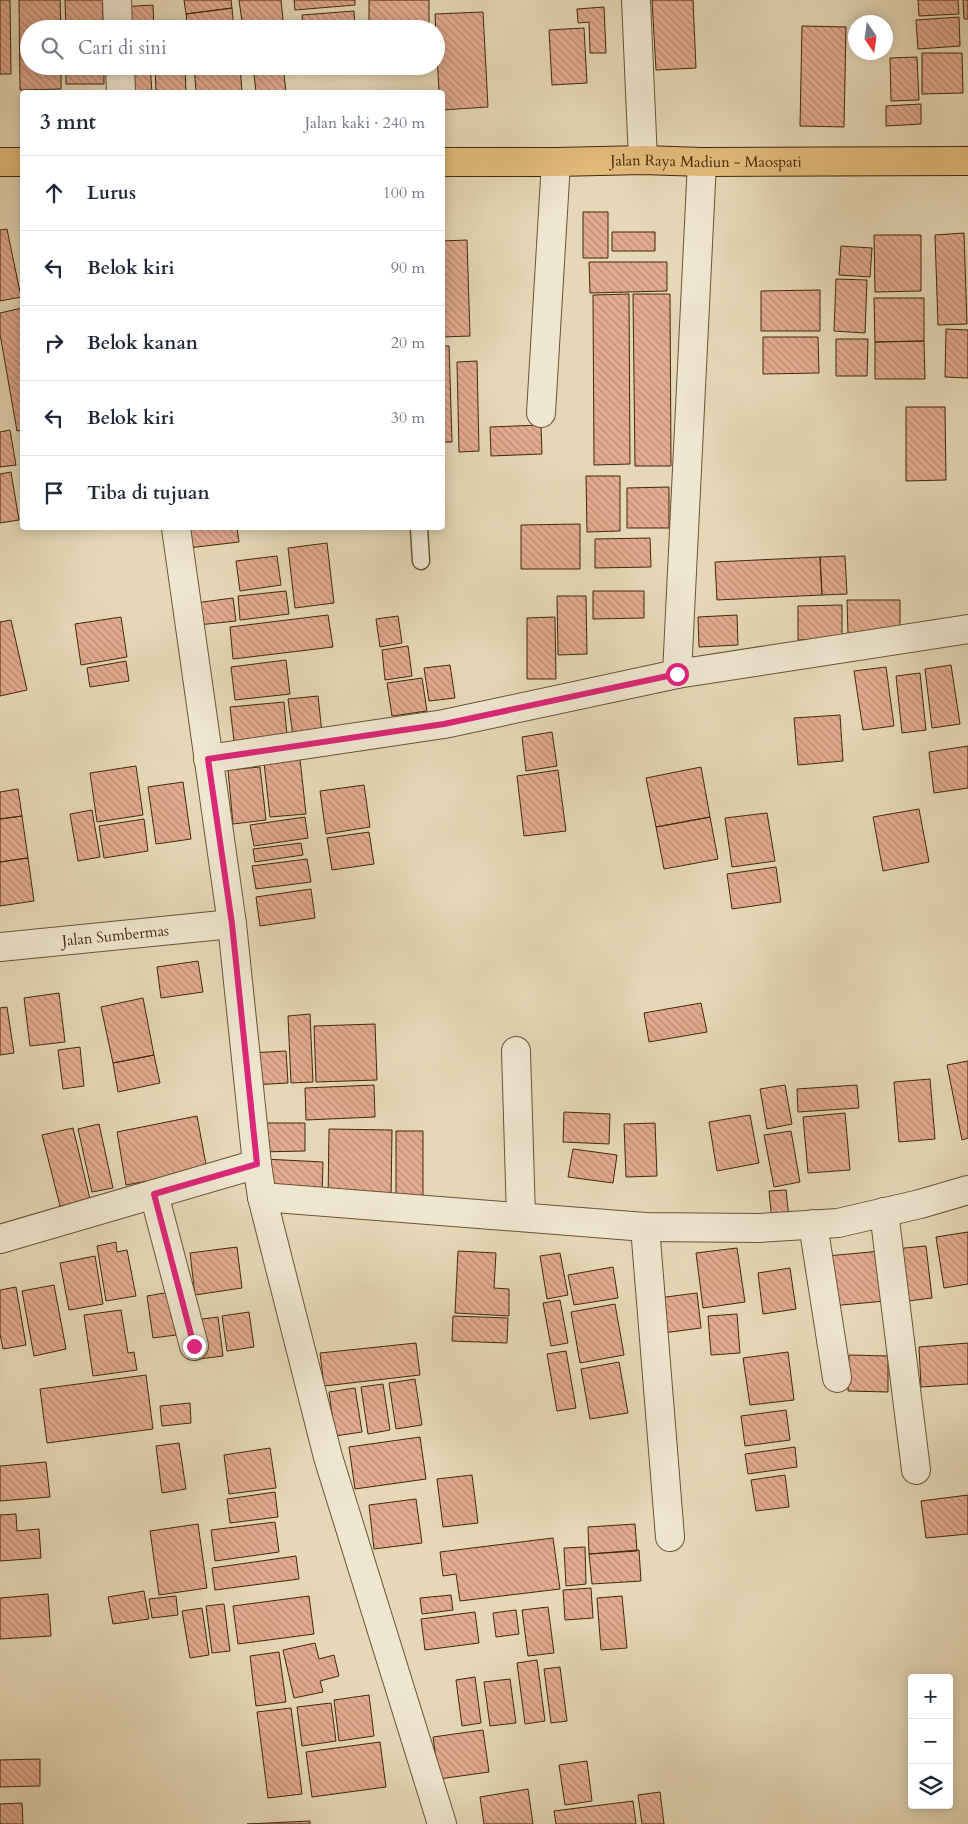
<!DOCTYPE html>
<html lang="id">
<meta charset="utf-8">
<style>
body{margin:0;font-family:Cardo,serif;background:#f6f6f7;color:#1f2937}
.controls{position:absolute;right:15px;bottom:15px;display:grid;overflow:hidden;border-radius:5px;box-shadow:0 2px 12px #0003}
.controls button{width:45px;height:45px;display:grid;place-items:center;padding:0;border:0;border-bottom:1px solid #e0e1e3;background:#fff;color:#1f2937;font:25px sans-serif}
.compass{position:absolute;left:848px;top:15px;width:45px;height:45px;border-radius:50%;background:#fff;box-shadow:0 2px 12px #0003;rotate:167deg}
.stop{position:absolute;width:15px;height:15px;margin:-11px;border:4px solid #db2777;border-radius:50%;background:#fff}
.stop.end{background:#db2777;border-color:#fff;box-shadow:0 1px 5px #0008}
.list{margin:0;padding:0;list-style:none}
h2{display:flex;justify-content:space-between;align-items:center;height:65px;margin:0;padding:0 20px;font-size:21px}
h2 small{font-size:16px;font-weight:400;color:#747a83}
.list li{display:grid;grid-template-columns:32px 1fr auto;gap:15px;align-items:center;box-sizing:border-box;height:75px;padding:0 20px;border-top:1px solid #e0e1e3}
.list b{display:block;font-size:19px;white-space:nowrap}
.list em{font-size:16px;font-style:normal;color:#747a83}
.icon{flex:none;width:28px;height:28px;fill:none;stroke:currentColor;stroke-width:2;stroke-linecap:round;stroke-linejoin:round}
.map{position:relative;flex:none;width:968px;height:1824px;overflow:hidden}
.search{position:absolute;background:#fff;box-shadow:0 2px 12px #0003;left:20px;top:20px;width:425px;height:55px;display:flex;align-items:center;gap:12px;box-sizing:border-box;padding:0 18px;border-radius:28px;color:#747a83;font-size:19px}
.panel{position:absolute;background:#fff;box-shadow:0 2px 12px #0003;left:20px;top:90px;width:425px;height:440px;border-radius:5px}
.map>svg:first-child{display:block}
</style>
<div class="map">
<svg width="968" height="1824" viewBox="0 0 968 1824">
<defs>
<pattern id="building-back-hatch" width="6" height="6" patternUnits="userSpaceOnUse" patternTransform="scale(1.25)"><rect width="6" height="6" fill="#e3ab90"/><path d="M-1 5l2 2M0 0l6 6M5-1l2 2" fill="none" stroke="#ba8b74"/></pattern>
</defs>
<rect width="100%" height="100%" fill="#e6d8b7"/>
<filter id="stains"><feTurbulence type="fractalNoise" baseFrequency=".004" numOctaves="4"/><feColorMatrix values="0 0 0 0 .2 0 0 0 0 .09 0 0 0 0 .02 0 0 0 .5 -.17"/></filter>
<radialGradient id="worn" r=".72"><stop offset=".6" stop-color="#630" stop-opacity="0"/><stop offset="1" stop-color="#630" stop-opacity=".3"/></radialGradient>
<path fill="url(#building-back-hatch)" stroke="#41280a" d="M0,0H10L11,74H0Z
M19,0H60L61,29H29V66H61V89L20,90Z
M65,0H103V29H66Z
M184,0H231L232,8L186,14Z
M239,0H281L284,29H243Z
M294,0H355V5L295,10Z
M369,0H429V29H369Z
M652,0H693L696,68L656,70Z
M918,0H958L959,14L919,16Z
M963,0H968V19H964Z
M153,5L154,29H121L120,7Z
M604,7L606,53H590L589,22L578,23L577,9Z
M232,8L234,29H188L186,14Z
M354,11L355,29H303L302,15Z
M483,12L488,107L442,110V92H439L435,14Z
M959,17L960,46L918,49L916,20Z
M802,26L846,27L844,127L800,126Z
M584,28L587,83L552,85L549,30Z
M922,53H962L963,93L922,94Z
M917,57L919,100L891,101L890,58Z
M66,66H104V84H66Z
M121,66H150L152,92H122Z
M155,66H185L186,92H156Z
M194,66H240L242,92H196Z
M253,66H283L286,92H256Z
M306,66H358V70L307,74Z
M921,104V124L886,126V106Z
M583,212H608V258H583Z
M7,229L21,297L0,301V230Z
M612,232H655V251H612Z
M964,233L967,324L938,325L935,235Z
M874,235H921V291L875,292Z
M467,240L470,336L442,337V241Z
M841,246L872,248L870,277L839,275Z
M589,262H667V291L590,293Z
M836,279L867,280L865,333L834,331Z
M820,290V331H761V291Z
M629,294L630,464L594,465L593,295Z
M633,294H670L671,466H635Z
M874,298H924V341L875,342Z
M22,308V430L17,431L0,334V313Z
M946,329L968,330V378L945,377Z
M763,337H818L819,373L763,374Z
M836,339H868L867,376H836Z
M924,341L925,379H875V342Z
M442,346H449L452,442H442Z
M477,361L479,451L459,452L457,362Z
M906,407H945L946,480L906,481Z
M541,425L542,454L491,456L490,427Z
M10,430L16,465L0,467V432Z
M11,472L19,520L0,523V474Z
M586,476H620V531L587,532Z
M669,487V528H627V488Z
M580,524V569H521V525Z
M186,528H237L239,542L188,548Z
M650,538L651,567L595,568V539Z
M327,543L334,603L295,608L288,548Z
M277,556L281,585L240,591L236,561Z
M845,556L847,594L822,595L820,557Z
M820,557L822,595L717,600L715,562Z
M286,591L289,614L240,620L238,596Z
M593,591H644V618L593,619Z
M557,596H586L587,654L558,655Z
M233,598L236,621L198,625L195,603Z
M847,600H900V633L848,634Z
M842,605V639L798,640V606Z
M328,615L333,647L233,659L230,627Z
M737,615L738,645L699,647L698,617Z
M398,616L402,643L380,647L376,619Z
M121,617L127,657L81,665L75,624Z
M555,617L556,679H527V618Z
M11,620L27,690L0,696V622Z
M408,646L412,676L385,680L382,650Z
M286,660L290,694L235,700L231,667Z
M126,661L129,681L90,687L87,668Z
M450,665L455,698L429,701L424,668Z
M951,665L960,724L932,728L925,669Z
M886,667L894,726L863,730L854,671Z
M920,673L926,730L902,733L896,676Z
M422,678L427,711L392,716L387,683Z
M318,696L322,733L293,736L288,699Z
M284,702L287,736L234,741L230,707Z
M840,715L843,761L798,765L794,718Z
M552,732L557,766L526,771L522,737Z
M968,746V788L934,793L929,752Z
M300,759L306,814L270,817L264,763Z
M136,766L143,815L97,822L90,773Z
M260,767L266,820L233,824L228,770Z
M701,767L710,817L656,827L646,778Z
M558,770L566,831L524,836L517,776Z
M183,782L191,839L156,844L148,787Z
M364,785L370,827L326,834L320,791Z
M18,789L22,816L0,819V792Z
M919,809L929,862L883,871L873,817Z
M92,810L100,857L78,861L70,814Z
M767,813L775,861L732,867L725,818Z
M22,816L28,858L0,862V819Z
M305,817L308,838L254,846L250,825Z
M710,817L718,859L664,869L656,827Z
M144,819L148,851L104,858L99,826Z
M369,832L374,864L332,870L327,838Z
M301,843L303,855L255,862L253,849Z
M28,858L34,901L0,906V862Z
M307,859L311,882L256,889L252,866Z
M776,867L781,902L732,909L727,874Z
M311,889L315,918L260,926L256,897Z
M198,961L203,992L161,998L157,967Z
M59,993L65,1042L30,1046L24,998Z
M143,998L154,1055L113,1063L101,1007Z
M701,1003L707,1032L649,1042L644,1013Z
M7,1007L14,1053L0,1055V1008Z
M310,1014L313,1082L291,1083L288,1016Z
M375,1024L377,1080L316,1082L314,1026Z
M80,1047L84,1086L63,1089L58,1050Z
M286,1051L288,1083L251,1085L250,1053Z
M154,1055L160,1083L118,1092L113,1063Z
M968,1061V1138L962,1140L947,1065Z
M930,1079L935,1139L899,1142L894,1082Z
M374,1085L375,1117L306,1120L305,1088Z
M785,1085L792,1124L767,1129L760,1089Z
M857,1085L859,1108L798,1112L797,1089Z
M564,1112L610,1114L609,1144L563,1142Z
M845,1113L850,1170L808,1173L803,1117Z
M750,1115L759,1163L717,1171L709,1122Z
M197,1116L207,1170L126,1185L117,1132Z
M258,1123H305V1151L259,1152Z
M655,1123L657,1176L626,1177L624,1124Z
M99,1124L113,1188L92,1192L78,1129Z
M73,1128L90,1199L60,1206L42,1135Z
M329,1129L392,1130L391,1200H328Z
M396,1131H423V1202H396Z
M791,1131L800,1182L774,1187L764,1135Z
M573,1149L617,1155L613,1183L568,1177Z
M264,1159L323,1162L322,1194L262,1192Z
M786,1190L789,1219L772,1221L769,1191Z
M968,1232V1284L944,1288L936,1237Z
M116,1242L117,1252L127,1250L136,1296L106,1301L97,1246Z
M926,1246L932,1298L900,1302L894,1249Z
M237,1247L242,1288L195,1295L190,1253Z
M737,1248L745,1302L703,1308L696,1253Z
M458,1251L496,1253L494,1288L509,1289V1316L455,1313Z
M881,1251L885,1301L831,1306L827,1256Z
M560,1253L568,1295L547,1299L540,1256Z
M95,1256L103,1304L69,1310L60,1263Z
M613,1267L618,1298L574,1305L568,1275Z
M790,1268L796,1309L763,1314L758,1273Z
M54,1285L66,1349L34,1356L22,1291Z
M16,1287L26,1345L3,1349L0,1334V1290Z
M170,1292L176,1335L153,1338L147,1296Z
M697,1293L701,1328L663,1333L658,1298Z
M560,1300L568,1343L551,1346L543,1303Z
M615,1304L624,1355L580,1363L571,1312Z
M121,1310L128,1353L134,1352L137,1370L93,1376L84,1315Z
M249,1312L254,1347L227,1351L222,1316Z
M737,1314L740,1353L711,1355L708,1316Z
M453,1316L508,1318L507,1343L452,1341Z
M218,1317L223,1356L199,1359L194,1320Z
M416,1343L420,1375L324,1386L320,1353Z
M968,1343V1384L921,1387L919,1347Z
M566,1351L576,1408L557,1411L547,1354Z
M788,1352L794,1400L750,1405L743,1358Z
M849,1355L888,1356V1392L848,1391Z
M619,1362L628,1413L590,1419L581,1369Z
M146,1375L153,1429L47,1443L40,1389Z
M415,1379L422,1425L396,1429L389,1383Z
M383,1384L390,1430L368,1434L361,1387Z
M355,1388L362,1432L335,1436L329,1392Z
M190,1403L191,1423L162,1426L160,1406Z
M786,1410L790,1440L745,1446L741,1416Z
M420,1437L426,1479L355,1489L349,1447Z
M179,1443L186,1489L162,1493L156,1446Z
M795,1447L797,1467L748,1474L745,1454Z
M270,1448L276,1488L229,1494L224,1455Z
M46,1462L50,1497L0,1501V1466Z
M472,1475L478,1523L443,1527L437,1479Z
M785,1475L789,1507L756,1511L751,1480Z
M275,1492L278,1517L230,1523L227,1499Z
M968,1495V1534L926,1538L921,1501Z
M416,1499L422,1543L374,1549L369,1505Z
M16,1514L17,1531L39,1529L41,1558L0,1561V1515Z
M275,1522L279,1552L215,1561L211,1530Z
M198,1524L207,1588L159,1595L150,1531Z
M635,1524L637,1551L589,1554L588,1527Z
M553,1538L560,1589L460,1601L456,1574L443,1576L440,1552Z
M585,1547L586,1584L566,1586L564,1548Z
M639,1550L641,1581L592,1584L589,1554Z
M296,1556L299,1579L215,1590L212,1568Z
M591,1588L593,1618L565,1620L563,1590Z
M144,1591L149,1619L113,1624L108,1597Z
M48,1594L51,1636L0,1639V1598Z
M451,1595L453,1610L422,1614L420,1598Z
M176,1596L178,1615L152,1618L149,1599Z
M309,1596L314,1634L238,1644L233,1606Z
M622,1596L627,1648L601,1650L597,1598Z
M224,1604L230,1651L212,1653L206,1606Z
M548,1607L554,1653L528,1656L522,1610Z
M202,1608L209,1655L190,1658L182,1611Z
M516,1610L519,1634L496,1637L493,1613Z
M475,1612L479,1643L425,1650L421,1619Z
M315,1643L319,1659L334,1655L339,1676L320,1681L323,1692L294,1698L283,1650Z
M279,1652L286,1702L256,1706L250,1656Z
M537,1660L545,1721L525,1724L517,1663Z
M560,1667L567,1721L551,1723L544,1669Z
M475,1677L481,1723L462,1726L456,1680Z
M510,1679L516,1723L490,1726L484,1682Z
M369,1695L374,1736L339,1741L334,1700Z
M331,1703L336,1741L302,1746L297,1707Z
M291,1708L302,1794L268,1798L257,1712Z
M483,1730L489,1772L439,1779L433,1737Z
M380,1742L386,1787L312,1797L306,1752Z
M40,1759V1786L0,1787V1760Z
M587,1761L592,1801L565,1805L559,1765Z
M528,1789L533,1824H484L480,1797Z
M660,1792L664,1824H642L638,1795Z
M633,1801L636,1824H556L554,1811Z
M22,1803L23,1824H0V1804Z
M310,1821V1824H247Z"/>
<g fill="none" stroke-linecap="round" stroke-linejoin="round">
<g stroke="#6a5435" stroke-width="19">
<path id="lane" d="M419,528L421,561"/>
</g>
<g stroke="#6a5435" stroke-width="30">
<g id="street">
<path d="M117,0L118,29"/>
<path d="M636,0L643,160"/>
<path d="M120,66L121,92"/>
<path d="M541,413L556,162"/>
<path d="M176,528L232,924L257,1164L262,1197L328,1457L442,1824"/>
<path d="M677,674L702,162"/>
<path d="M208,759L444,724L677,674L968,629"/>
<path id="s1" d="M0,947L232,924"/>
<path d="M516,1051L521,1217"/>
<path d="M154,1194L194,1346"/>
<path d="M262,1197L645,1227L759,1228L838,1223L920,1204L968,1190"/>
<path d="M884,1212L916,1470"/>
<path d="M813,1224L837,1378"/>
<path d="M645,1227L670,1537"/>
<path d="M0,1239L257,1164"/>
</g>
</g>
<g stroke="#41280a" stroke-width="30">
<g id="highway">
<path d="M0,162H22"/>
<path id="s2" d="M442,162H556L643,160L702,162L968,161"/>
</g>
</g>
<use href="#lane" stroke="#efe6d0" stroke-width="16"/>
<use href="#street" stroke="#efe6d0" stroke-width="28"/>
<use href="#highway" stroke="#e3bc7c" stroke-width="28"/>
</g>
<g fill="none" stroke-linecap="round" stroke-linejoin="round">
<path stroke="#db2777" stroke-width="6" d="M194,1346L154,1194L257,1164L232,924L208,759L444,724L677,674"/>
</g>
<g text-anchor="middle" stroke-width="5" stroke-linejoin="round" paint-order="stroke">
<g font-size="15" fill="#41280a" stroke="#efe6d0">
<text dy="5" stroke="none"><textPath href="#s2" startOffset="264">Jalan Raya Madiun - Maospati</textPath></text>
<text dy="5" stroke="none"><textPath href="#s1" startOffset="116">Jalan Sumbermas</textPath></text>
</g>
</g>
<rect width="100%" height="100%" filter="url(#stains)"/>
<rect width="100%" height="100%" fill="url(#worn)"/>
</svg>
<div class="controls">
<button>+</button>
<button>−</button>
<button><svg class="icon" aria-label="layers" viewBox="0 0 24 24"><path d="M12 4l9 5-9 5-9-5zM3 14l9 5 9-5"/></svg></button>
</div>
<svg class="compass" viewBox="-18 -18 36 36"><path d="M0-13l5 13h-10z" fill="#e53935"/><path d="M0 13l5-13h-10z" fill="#747a83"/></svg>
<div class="stop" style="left:677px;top:674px"></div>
<div class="stop end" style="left:194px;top:1346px"></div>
<div class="search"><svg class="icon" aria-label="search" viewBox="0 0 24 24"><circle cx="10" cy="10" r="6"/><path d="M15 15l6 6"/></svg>Cari di sini</div>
<section class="panel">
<h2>3 mnt<small>Jalan kaki · 240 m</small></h2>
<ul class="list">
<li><svg class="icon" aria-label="ahead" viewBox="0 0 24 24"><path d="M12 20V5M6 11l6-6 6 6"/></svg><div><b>Lurus</b></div><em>100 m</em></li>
<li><svg class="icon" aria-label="left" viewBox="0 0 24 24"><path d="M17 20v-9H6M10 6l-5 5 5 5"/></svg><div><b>Belok kiri</b></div><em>90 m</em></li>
<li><svg class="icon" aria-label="right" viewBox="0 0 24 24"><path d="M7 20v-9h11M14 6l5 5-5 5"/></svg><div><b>Belok kanan</b></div><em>20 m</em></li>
<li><svg class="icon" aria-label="left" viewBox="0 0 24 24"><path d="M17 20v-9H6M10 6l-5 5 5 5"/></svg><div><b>Belok kiri</b></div><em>30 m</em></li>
<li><svg class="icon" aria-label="arrive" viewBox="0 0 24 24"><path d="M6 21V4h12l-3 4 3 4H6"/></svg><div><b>Tiba di tujuan</b></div></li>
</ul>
</section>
</div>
